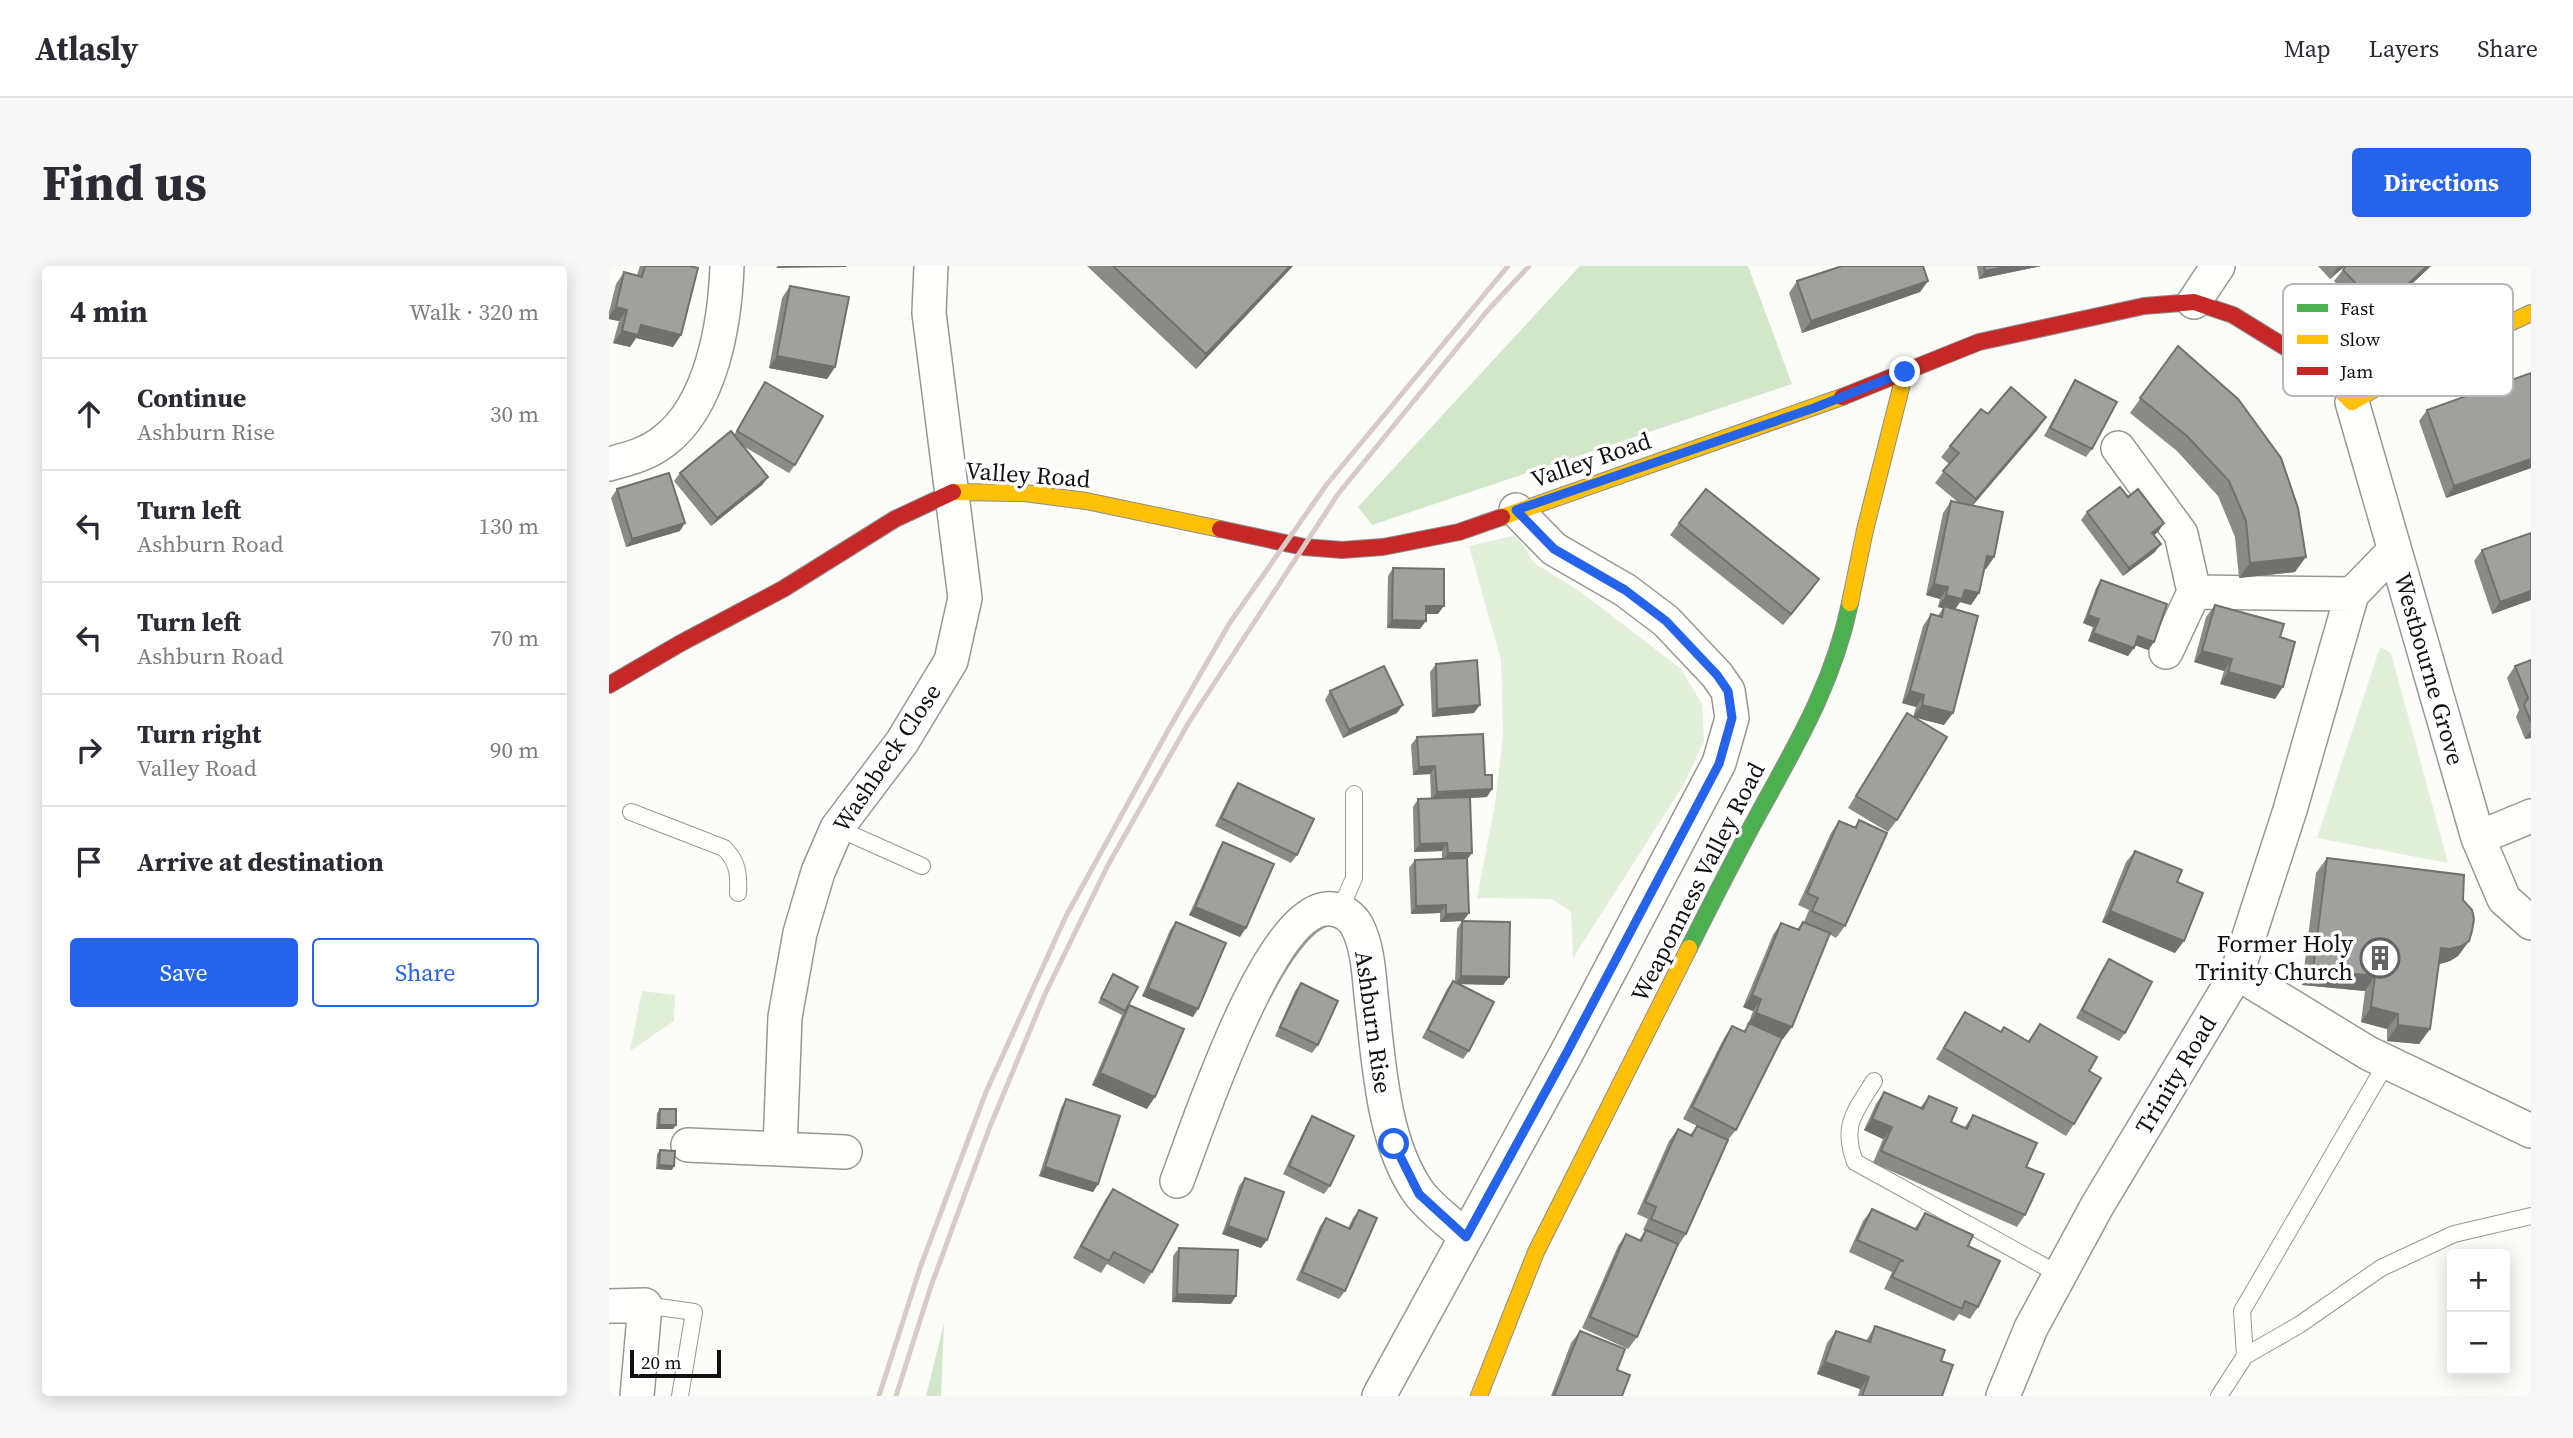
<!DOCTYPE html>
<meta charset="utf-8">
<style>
body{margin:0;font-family:"Source Serif 4",serif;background:#f7f7f7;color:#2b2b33}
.controls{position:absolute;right:21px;bottom:21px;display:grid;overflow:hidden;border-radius:7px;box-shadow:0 4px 18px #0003}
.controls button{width:63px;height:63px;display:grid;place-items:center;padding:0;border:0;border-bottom:2px solid #e1e1e2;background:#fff;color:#2b2b33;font:35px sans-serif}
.scale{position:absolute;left:21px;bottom:18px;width:91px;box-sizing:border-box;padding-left:7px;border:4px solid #111;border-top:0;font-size:19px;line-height:24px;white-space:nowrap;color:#111;-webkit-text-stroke:5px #fff;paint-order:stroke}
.stop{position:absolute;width:21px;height:21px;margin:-16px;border:5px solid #2563eb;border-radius:50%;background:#fff}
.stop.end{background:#2563eb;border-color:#fff;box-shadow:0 2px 7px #0008}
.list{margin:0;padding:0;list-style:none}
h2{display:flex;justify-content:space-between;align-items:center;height:91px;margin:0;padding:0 28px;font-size:30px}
h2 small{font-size:23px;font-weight:400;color:#7c7c81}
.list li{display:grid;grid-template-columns:46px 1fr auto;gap:21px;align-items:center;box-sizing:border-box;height:112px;padding:0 28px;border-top:2px solid #e1e1e2}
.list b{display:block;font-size:26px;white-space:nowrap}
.list p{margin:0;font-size:23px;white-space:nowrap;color:#7c7c81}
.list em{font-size:23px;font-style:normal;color:#7c7c81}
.actions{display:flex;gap:14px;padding:21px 28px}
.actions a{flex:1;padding:16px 0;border:2px solid #2563eb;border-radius:7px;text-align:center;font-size:24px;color:#2563eb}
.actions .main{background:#2563eb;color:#fff}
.icon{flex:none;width:38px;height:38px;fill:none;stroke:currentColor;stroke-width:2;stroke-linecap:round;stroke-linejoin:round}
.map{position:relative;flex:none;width:1922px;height:1130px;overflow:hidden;border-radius:7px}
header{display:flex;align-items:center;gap:42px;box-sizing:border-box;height:98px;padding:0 35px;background:#fff;border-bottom:2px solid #e1e1e2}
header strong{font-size:33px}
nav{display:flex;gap:38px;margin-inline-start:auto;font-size:24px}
.intro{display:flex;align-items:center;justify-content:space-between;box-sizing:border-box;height:168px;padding:0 42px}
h1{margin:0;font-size:49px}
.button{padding:18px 32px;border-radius:7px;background:#2563eb;color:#fff;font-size:24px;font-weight:700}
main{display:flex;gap:42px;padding:0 42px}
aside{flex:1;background:#fff;border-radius:7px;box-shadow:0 4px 18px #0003}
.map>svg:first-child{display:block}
</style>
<header>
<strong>Atlasly</strong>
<nav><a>Map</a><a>Layers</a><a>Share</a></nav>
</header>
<div class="intro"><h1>Find us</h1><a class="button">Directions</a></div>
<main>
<aside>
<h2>4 min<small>Walk · 320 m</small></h2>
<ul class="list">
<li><svg class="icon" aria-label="ahead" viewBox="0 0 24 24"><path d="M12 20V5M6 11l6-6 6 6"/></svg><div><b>Continue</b><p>Ashburn Rise</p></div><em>30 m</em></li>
<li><svg class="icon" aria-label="left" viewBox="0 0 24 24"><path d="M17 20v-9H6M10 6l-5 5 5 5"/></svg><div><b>Turn left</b><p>Ashburn Road</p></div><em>130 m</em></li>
<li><svg class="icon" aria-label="left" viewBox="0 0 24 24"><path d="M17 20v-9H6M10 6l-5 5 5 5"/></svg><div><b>Turn left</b><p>Ashburn Road</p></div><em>70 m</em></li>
<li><svg class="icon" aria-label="right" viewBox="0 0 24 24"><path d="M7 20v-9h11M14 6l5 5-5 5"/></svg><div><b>Turn right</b><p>Valley Road</p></div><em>90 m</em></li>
<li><svg class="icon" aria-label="arrive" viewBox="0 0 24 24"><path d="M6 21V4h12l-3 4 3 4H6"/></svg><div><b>Arrive at destination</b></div></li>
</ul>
<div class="actions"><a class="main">Save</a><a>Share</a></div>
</aside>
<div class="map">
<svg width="1922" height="1130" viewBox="0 0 1922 1130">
<rect width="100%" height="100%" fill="#fcfcf8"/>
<path fill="#e2f0da" d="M908,269L925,297L972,326L1072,403L1093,438L1095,475L1075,518L964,692L962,646L943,633L868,632L886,538L894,469L892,394L860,280Z
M1771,381L1782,387L1839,597L1708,572Z
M33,725L66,729L65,755L21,785Z"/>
<path fill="#d2e7c9" d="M971,0H1139L1183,118L763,259L749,241Z
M335,1057L332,1130H317Z"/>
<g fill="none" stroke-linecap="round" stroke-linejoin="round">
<g stroke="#979795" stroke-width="18">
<path id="lane" d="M22,546L115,582C129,596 130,608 129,627
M228,562L313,600
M731,644L745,612V528
M1265,815C1246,846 1232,859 1246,896L1451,1009
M36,1039L85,1046L71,1130
M1636,1090L1633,1045L1778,796
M1610,1130L1636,1090L1690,1059L1772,1002L1845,968L1922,950"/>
</g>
<g stroke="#979795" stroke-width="36">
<path id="street" d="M1585,36L1609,0
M1743,136L1869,572L1895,633L1922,657
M1509,182L1572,268L1585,326L1743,328
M0,198C19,193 39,188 55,175C103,139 116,56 118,0
M1557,386L1585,326
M1869,572L1922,550
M1628,707L1759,787L1922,865
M79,879L236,886
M171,882L176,751L191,667L209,606L228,562L293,476L342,395L356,332L320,47L322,0
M568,915C587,866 661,636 723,643C734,644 743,651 748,660C760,683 760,714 763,738C770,798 774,877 810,927C822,943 842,957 857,971
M0,1040L36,1039L28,1130
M770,1130L957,788L1110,497L1123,452L1119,425L1108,409L1057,355L1016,324L945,283L907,244
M1394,1130L1422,1062L1488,940L1628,707L1681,544L1743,328L1785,285"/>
</g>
<g stroke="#8d8d8c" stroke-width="18">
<path id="fast" d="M1080,682C1103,636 1126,591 1151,545C1189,476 1225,415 1241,337"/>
</g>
<g stroke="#8d8d8c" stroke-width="18">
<path id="slow" d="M1697,94L1707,100L1743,136L1781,114L1922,47
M344,226L415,227L477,235L611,263
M893,251L1233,131
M1241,337L1256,264L1296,106
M870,1130L927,986L1080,682"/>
</g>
<g stroke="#8d8d8c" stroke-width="18">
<path id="jam" d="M1233,131L1370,76L1535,40L1585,36L1624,49L1697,94
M611,263L695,281L733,284L774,281L850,266L893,251
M0,419L72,377L174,323L286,253L344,226"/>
</g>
<use href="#lane" stroke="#fffffe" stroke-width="16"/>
<use href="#street" stroke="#fffffe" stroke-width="33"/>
<use href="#fast" stroke="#4caf50" stroke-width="16"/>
<use href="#slow" stroke="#ffc107" stroke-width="16"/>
<use href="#jam" stroke="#c62828" stroke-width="16"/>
<path stroke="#d7cbc8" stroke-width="5" d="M270,1130L311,1002L377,826L457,650L557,468L620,358L718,218L899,0
M287,1130L322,1020L380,863L436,728L499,599L580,456L729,228L879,44L920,0"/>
</g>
<path fill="#8a8a87" d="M31,0H81L72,69L64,81L27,72L21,81L4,77L10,55L0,53V46L7,18L15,6L28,9Z
M478,0H684L587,103Z
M1368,0H1432L1370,13Z
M1709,0H1736L1721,13Z
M1737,0H1822L1763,55L1725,15Z
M1188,15H1319L1311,26L1193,67L1180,27Z
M181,20L226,101L218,113L160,102L173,32Z
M1569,80L1686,306L1630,312L1626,271L1609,230L1568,185L1521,147Z
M1466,114L1483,183L1477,191L1435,170L1461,122Z
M156,116L186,199L180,207L134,180L159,211L153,219L102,260L65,215L71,207L125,169Z
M1818,144L1922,202L1837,232L1810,155Z
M1379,148L1429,163L1363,240L1385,291L1377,303H1375L1370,327L1362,339L1351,336L1346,343L1335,459L1304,451L1307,441L1293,437L1314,360L1322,348L1329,350L1334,342L1329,341L1331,333L1317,329L1334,247L1342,235L1350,237L1326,217L1340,198L1332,191L1341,180Z
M8,223L71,265L17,281L2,232Z
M1519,231L1555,257L1549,266L1545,269L1546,286L1514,310L1472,254L1478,246Z
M1070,257L1210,313L1174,359L1061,269Z
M1922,267V334L1883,348L1865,295L1873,284Z
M784,302L829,348H817L811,363L778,362L779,310Z
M1492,314L1545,376L1539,384L1526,379L1519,390L1479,375L1484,361L1474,357L1487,322Z
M1606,339L1671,371L1666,433L1611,418L1615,405L1585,396L1597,351Z
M1922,394V472L1916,473L1907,451L1910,444L1898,412L1906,400Z
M827,398L865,447L823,451L821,406Z
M721,425L788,447L734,472L716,434Z
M1298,447L1288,554L1279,566L1239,542Z
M808,471L878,531L861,532L858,593L860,647L854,655L900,711L894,719L850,718L860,785L854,793L813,772L838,723L844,715L846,716L848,663L853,655L831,656V647L802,648L800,602L806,594L833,593V585L805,586L804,541L809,533L822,532L821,508L804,509L802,479Z
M629,517L688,589L682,597L606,560L623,525Z
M1250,554L1236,660L1227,672L1220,668L1174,773L1166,769L1127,864L1118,875L1077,968L1069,980L1068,979L1028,1071L1019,1083L973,1062L1009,980L1017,968L1030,974L1036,965L1034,964L1039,953L1028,948L1060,875L1069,863L1081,869L1088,860L1092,862L1074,853L1115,772L1123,760L1134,766L1139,759L1144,745L1134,741L1164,669L1172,657L1188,663L1194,656H1195L1200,644L1189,639L1222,567L1230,555L1245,562Z
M614,576L631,671L580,649L609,584Z
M1526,585L1568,616L1566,687L1493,656L1517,596Z
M1718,592L1854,634L1860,675L1849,690L1841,695L1830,698L1821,763L1810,778L1778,775V763L1752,756L1756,725L1693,719L1707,607Z
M567,656L584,751L533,730L561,664Z
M1500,693L1516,767L1510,775L1467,752L1494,702Z
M504,708L519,741L538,843L483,819L513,749L489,737Z
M692,717L709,779L703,787L666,770L686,725Z
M1356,746L1392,766L1419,775L1431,758L1480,805L1465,858L1457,870L1327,793Z
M1275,826L1311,842L1320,830L1342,856L1355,862L1364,849L1417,901L1416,949L1408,961L1264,897L1274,873L1255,864L1267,838Z
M457,833L489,918L484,926L430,910L452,842Z
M51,843L64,863H47L48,847Z
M703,850L721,920L715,928L674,908L698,858Z
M51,884L63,904L47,903L48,888Z
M636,912L652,982L613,968L630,920Z
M504,923L543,1006L535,1018L498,998L492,1007L464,992L496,934Z
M1263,943L1305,963L1316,947L1359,980L1369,1041L1361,1053L1350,1048L1345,1055L1275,1023L1283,1006L1240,986L1254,955Z
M750,944L736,1025L730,1033L687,1014L711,960L717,952L739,962L744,952Z
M570,982L622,1038L563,1036L564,990Z
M1266,1060L1332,1095L1333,1130H1249L1251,1123L1208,1108L1218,1077L1227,1065L1257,1075Z
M971,1065L1008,1104L1013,1130H942L962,1077Z"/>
<path fill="#70706e" d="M169,0H238L237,1L167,2Z
M681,0H684L587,103L597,88Z
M1400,0H1432L1370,13L1376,5Z
M1731,0H1736L1721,13L1729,1Z
M1818,0H1822L1763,55L1772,44Z
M1319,15L1311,26L1193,67L1202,55Z
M7,41L18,44L10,55L0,53V50Z
M32,59L72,69L64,81L27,72L21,81L4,77L13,65Z
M168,90L226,101L218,113L160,102Z
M1437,151L1429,163L1359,245L1367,233Z
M1922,193V202L1837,232L1845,220Z
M159,211L153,219L102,260L108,252Z
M76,257L71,265L17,281L23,273Z
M1555,257L1549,266L1537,275L1543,267Z
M1552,278L1546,286L1514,310L1520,302Z
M1378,290L1385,291L1377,303L1370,302Z
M1697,291L1686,306L1630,312L1641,297Z
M1210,313L1202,325L1174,359L1182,348Z
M1325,318L1339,321L1331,333L1317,329Z
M1356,324L1370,327L1362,339L1351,336L1345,345L1329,341L1337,329Z
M1922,325V334L1883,348L1891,336Z
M817,340H835L829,348H811Z
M1479,349L1490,353L1484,361L1474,357Z
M783,354L817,355L811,363L778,362Z
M1484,367L1525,382L1519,390L1479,375Z
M1529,370L1545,376L1539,384L1523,378Z
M1593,385L1623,393L1615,405L1585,396Z
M1619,406L1674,421L1666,433L1611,418Z
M1301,425L1315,429L1307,441L1293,437Z
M794,439L788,447L734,472L740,464Z
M871,439L865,447L823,451L828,443Z
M1313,439L1344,447L1335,459L1304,451Z
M1922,464V472L1916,473Z
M826,500L821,508L804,509L810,501Z
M883,523L878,531L822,534L828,526Z
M838,577L833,585L805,586L811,578Z
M839,587H863L857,595H833Z
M837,639L831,647L802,648L807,640Z
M586,641L637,662L631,671L580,649Z
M1501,645L1575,675L1566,687L1493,656Z
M860,647L854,655L831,656L837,648Z
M1860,675L1849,690L1841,695L1831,698L1821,697L1832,682Z
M1704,704L1766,710L1756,725L1693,719Z
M852,710L900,711L894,719L846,718Z
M539,722L589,743L584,751L533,730Z
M1143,729L1152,733L1144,745L1134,741Z
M1762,741L1789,748L1778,763L1752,756Z
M1147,747L1183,761L1174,773L1138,758Z
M1789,759L1821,763L1810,778L1778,775Z
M491,807L546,831L538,843L483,819Z
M1263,853L1283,861L1274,873L1255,864Z
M50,859H67L64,863H47Z
M50,899L65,900L63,904L47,903Z
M436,901L489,918L484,926L430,910Z
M619,960L658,974L652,982L613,968Z
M568,1028L627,1030L622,1038L563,1036Z
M1216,1096L1260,1111L1251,1123L1208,1108Z"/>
<path fill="#a0a09d" stroke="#70706e" stroke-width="2" d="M36,0H81L89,2L72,69L32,59L29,69L13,65L18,44L7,41L15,6L33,11Z
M504,0H681L597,88Z
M1233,0H1314L1319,15L1202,55L1188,15Z
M1375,0H1400L1376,5Z
M1737,0H1818L1772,44L1734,4Z
M181,20L240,31L226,101L168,90Z
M1569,80L1629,133L1672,192L1689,242L1697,291L1641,297L1637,255L1620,215L1578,170L1531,132Z
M1922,107V193L1845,220L1818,144Z
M1466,114L1508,136L1483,183L1441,162Z
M156,116L214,150L186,199L128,165Z
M1402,121L1437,151L1367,233L1334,205L1350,187L1341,180L1372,143L1379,148Z
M122,165L159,211L108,252L71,207Z
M60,207L76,257L23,273L8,223Z
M1511,221L1519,231L1529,223L1555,257L1543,267L1552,278L1520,302L1478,246Z
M1097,223L1210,313L1182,348L1070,257Z
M1342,235L1394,246L1385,291L1378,290L1370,327L1356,324L1353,333L1337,329L1339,321L1325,318Z
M1922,267V325L1891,336L1873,284Z
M784,302L835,303V340H817V355L783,354Z
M1492,314L1558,338L1545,376L1529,370L1525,382L1484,367L1490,353L1479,349Z
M1606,339L1675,358L1671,371L1686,376L1674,421L1619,406L1623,393L1593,385Z
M1335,340L1369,350L1344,447L1313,439L1315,429L1301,425L1322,348L1333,351Z
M868,394L871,439L828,443L827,398Z
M1922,394V456L1915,439L1919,432L1906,400Z
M775,400L794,439L740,464L721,425Z
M1298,447L1338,471L1288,554L1247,530Z
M874,468L876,509H883V523L828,526L826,500L810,501L808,471Z
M629,517L705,553L688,589L612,552Z
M861,531L863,587H839L838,577L811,578L809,533Z
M1250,554L1278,567L1236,660L1203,645L1209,632L1198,627L1230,555L1247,562Z
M614,576L665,598L637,662L586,641Z
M1526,585L1573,604L1568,616L1594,627L1575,675L1501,645Z
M858,592L860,647L837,648V639L807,640L806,594Z
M1718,592L1855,609L1854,634L1863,644L1865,653L1863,665L1860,675L1852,680L1841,683L1832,682L1821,763L1789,759V748L1762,741L1766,710L1704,704Z
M853,655L901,656L900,711L852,710Z
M567,656L617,677L589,743L539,722Z
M1194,656L1221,667L1183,761L1147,747L1152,733L1143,729L1172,657L1190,664Z
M1500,693L1543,716L1516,767L1473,744Z
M504,708L529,721L516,745L492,732Z
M844,715L885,736L860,785L819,764Z
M692,717L729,735L709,779L671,761Z
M520,739L575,763L546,831L491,807Z
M1356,746L1392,766L1395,761L1420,776L1431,758L1488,791L1480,805L1492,812L1465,858L1335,782Z
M1140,757L1173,772L1127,864L1083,841L1123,760L1136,766Z
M1275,826L1314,843L1320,830L1348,842L1342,856L1358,863L1364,849L1428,877L1417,901L1435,908L1416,949L1272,885L1283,861L1263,853Z
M457,833L511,850L489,918L436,901Z
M51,843H67V859H50Z
M703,850L745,870L721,920L680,900Z
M1088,860L1119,874L1077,968L1042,953L1047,941L1036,936L1069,863L1083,870Z
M51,884L66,885L65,900L50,899Z
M636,912L675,926L658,974L619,960Z
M504,923L569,959L543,1006L505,986L500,995L472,980Z
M1263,943L1308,964L1316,947L1364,969L1359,980L1391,995L1369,1041L1356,1035L1353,1043L1283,1011L1291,995H1295L1248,974Z
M750,944L768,952L736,1025L693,1006L717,952L741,963Z
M1037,964L1069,978L1028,1071L981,1051L1017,968L1032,975Z
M570,982L629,984L627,1030L568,1028Z
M1266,1060L1336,1084L1332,1095L1344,1099L1333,1130H1253L1260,1111L1216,1096L1227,1065L1261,1076Z
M971,1065L1016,1083L1008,1104L1021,1109L1013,1130H945Z"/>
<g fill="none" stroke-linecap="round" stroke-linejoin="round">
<path stroke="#2563eb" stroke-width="9" d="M785,878L810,928L857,971L957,788L1110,498L1123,452L1119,425L1108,409L1057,355L1016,324L945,283L907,244L1205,142L1296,106"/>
</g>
<defs>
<g id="building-ring" transform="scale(2.0125)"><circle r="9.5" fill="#fff" stroke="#636362" stroke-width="1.5"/><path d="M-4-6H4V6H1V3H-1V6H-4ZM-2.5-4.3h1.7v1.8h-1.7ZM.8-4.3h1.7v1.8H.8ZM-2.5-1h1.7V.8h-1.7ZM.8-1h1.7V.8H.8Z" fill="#636362"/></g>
</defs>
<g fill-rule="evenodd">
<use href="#building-ring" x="1771" y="692"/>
</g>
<g text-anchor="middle" stroke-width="7" stroke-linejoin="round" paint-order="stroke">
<g font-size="24" fill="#111" stroke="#fff">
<text transform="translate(982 194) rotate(-19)" y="8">Valley Road</text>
<text transform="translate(419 209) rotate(4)" y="8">Valley Road</text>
<text transform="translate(1820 403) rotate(74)" y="8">Westbourne Grove</text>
<text transform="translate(278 492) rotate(-56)" y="8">Washbeck Close</text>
<text transform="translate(1089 616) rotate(-63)" y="8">Weaponness Valley Road</text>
<text transform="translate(764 756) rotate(82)" y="8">Ashburn Rise</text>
<text transform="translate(1567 809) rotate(-59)" y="8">Trinity Road</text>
</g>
<g font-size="24" fill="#111" stroke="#fff" text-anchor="end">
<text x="1744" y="686">Former Holy<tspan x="1744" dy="28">Trinity Church</tspan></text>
</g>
</g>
<rect x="1674" y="18" width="230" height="112" rx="10" fill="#fff" stroke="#b8b8b8" stroke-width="2"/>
<rect x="1688" y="38" width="31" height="8" fill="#4caf50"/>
<rect x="1688" y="69" width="31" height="9" fill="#ffc107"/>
<rect x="1688" y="101" width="31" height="8" fill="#c62828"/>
<g font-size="19" fill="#111">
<text x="1731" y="49">Fast</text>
<text x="1731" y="80">Slow</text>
<text x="1731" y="112">Jam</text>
</g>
</svg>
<div class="controls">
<button>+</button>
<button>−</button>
</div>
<div class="scale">20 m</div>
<div class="stop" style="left:785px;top:878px"></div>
<div class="stop end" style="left:1296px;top:106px"></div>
</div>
</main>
